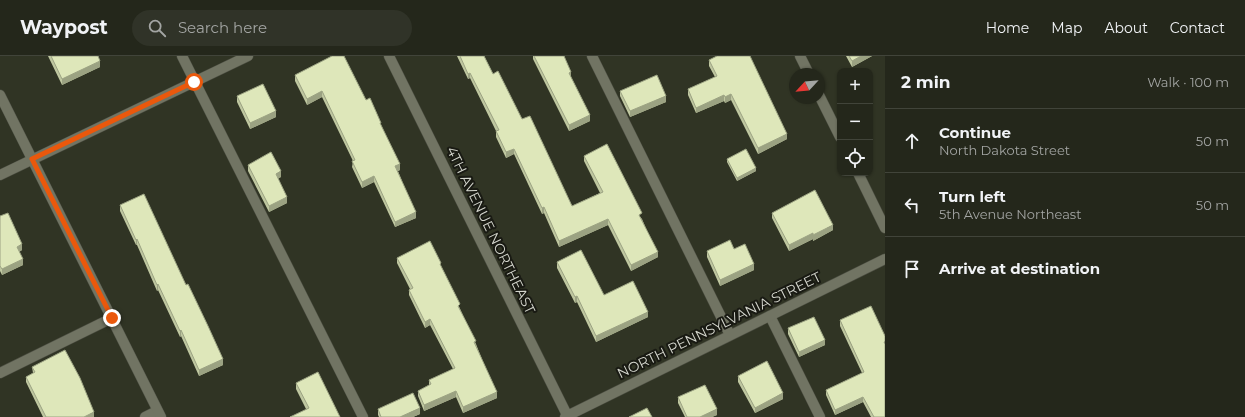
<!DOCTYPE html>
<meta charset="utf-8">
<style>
body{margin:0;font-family:Montserrat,sans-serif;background:#303328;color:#f1f3f6}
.controls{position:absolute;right:12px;top:12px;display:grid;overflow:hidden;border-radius:8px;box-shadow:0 1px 3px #0004}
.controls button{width:36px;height:36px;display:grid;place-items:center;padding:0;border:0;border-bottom:1px solid #41443a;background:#24271b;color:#f1f3f6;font:20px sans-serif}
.compass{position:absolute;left:789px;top:12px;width:36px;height:36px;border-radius:50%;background:#24271b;box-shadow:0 1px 3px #0004;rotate:244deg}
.stop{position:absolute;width:12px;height:12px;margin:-9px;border:3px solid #ea580c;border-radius:50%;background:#fff}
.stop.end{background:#ea580c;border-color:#fff;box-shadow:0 1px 4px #0008}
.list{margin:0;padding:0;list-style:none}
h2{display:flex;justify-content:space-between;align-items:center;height:52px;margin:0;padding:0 16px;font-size:17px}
h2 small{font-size:13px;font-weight:400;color:#a3a5a3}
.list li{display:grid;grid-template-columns:26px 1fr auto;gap:12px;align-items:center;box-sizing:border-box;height:64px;padding:0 16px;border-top:1px solid #41443a}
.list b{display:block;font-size:15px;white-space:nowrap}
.list p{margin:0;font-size:13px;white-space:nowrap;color:#a3a5a3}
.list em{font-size:13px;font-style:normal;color:#a3a5a3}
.icon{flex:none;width:22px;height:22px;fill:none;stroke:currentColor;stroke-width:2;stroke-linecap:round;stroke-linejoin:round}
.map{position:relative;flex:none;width:885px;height:361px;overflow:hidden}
header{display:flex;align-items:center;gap:24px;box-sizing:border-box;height:56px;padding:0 20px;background:#24271b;border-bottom:1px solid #41443a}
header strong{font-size:19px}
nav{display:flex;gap:22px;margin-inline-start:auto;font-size:14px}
.search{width:280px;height:36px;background:#303328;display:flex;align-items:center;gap:10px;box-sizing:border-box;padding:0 14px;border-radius:22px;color:#a3a5a3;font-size:15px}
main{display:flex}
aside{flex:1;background:#24271b}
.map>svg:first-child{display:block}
</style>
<header>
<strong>Waypost</strong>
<div class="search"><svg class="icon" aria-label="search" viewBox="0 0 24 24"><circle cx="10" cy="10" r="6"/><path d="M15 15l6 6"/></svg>Search here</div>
<nav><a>Home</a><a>Map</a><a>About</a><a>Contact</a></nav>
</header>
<main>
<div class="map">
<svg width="885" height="361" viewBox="0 0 885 361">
<rect width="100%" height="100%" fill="#303424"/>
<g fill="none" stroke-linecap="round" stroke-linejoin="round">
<g stroke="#4d4f43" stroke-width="11">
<path id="service" d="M182,0L363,361
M592,0L730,279
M770,260L820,361
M0,317L112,262
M145,361L157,355"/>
</g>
<g stroke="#4d4f43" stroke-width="11">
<path id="minor" d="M389,0L568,361
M800,0L809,18
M0,39L161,361
M819,39L840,81
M858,117L885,172
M565,361L885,203"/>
</g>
<g stroke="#4d4f43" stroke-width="11">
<path id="tertiary" d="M0,119L248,0"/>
</g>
<use href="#service" stroke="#717463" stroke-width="10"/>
<use href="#minor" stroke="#717463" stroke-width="10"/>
<use href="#tertiary" stroke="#717463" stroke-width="10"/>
</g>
<path fill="#bfc7a0" d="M48,0H98L100,11L62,29Z
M457,0H484L493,18L522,63L572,150L600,137L584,105V100L642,163L658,201L631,215L608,169L559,191L544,157L542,158L514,98L506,102L496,81V75L470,22L468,23Z
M533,0H564L571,22L590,65L569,75L533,3Z
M846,0H872L852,11Z
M709,4L787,83L758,98L731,44L725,47L724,45L696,57L688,39V33L715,21L709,10Z
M295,19L366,44L381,69L400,114L398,115L416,162L395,171L374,126L362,132L352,111L353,105L322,41L307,49L295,25Z
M620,35L666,46L630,61L620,40Z
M237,40L276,61L250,73L237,46Z
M727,103L756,115L737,125L727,106Z
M248,109L281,121L278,122L287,147L269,156L248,115Z
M120,149L223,309L199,320L181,280L180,281L158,234L157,235L137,189H136L120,155Z
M772,157L833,174L813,185V183L789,195L772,162Z
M0,160L22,194L19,196L23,209L2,219L0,215Z
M734,193L754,214L720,230L707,201V195Z
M397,202L441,211L476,288L497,342L463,357L456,341L424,355L418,340V335L429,329V324L453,313L430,269L425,272L409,239V234L410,233L397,207Z
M557,206L604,239L648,261L596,286L577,246L575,247L557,212Z
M840,264L885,361H871L863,346L835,359L826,339V334L862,317L840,270Z
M788,272L825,289L799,301L788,278Z
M32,311L94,361H43L26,326V321L33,317Z
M738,320L783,343L755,357L738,326Z
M296,327L340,361L306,353L296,333Z
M678,341L717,359L712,361H685L678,347Z
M378,353L420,358L413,361H379L378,359Z"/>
<path fill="#9ba282" d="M861,0H872L852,11V5Z
M100,5V11L62,29V23Z
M571,16V22L569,17Z
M470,17V22L468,23V18Z
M322,35V41L307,49V43Z
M731,38V44L725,47V41Z
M724,39V45L696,57V52Z
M666,40V46L630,61V55Z
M276,55V61L250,73V67Z
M590,59V65L569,75V69Z
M787,78V83L758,98V92Z
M514,93V98L506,102V96Z
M400,108V114L395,116V110Z
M756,112V115L737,125V122Z
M281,115V121L276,124V118Z
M374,120V126L362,132V126Z
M287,141V147L269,156V150Z
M544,151V157L542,158V152Z
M416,156V162L395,171V166Z
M608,163V169L559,191V185Z
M833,169V174L813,185V179Z
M813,177V183L789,195V189Z
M137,183V189H136V184Z
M22,188V194L17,197V191Z
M658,196V201L631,215V209Z
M23,203V209L2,219V213Z
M754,208V214L720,230V224Z
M158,228V234L157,235V229Z
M577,240V246L575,247V241Z
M648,256V261L596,286V280Z
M430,263V269L425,272V266Z
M181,274V280L180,281V275Z
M825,284V289L799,301V296Z
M223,303V309L199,320V314Z
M456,335V341L424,355V349Z
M497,336V342L463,357V351Z
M783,337V343L755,357V352Z
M863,341V346L835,359V354Z
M420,352V358L413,361H400Z
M717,353V359L712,361H700Z
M94,356V361H84Z"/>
<path fill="#dee7ba" stroke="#9ba282" d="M51,0H98L100,5L62,23Z
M332,0H344L366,44L370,42L381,67H380L400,108L395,110L416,156L395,166L374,120L362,126L352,105L355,104L322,35L307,43L295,19Z
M460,0H484L493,18L498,15L522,63L530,60L572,150L603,136L584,100L607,88L642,157L639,159L658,196L631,209L608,163L559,185L544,151L542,152L514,93L506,96L496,75L499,74L470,17L468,18Z
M534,0H564L571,16L569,17L590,59L569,69Z
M717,0H750L787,78L758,92L731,38L725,41L724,39L696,52L688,33L717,20L709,4Z
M849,0H861L852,5Z
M657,19L666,40L630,55L620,35Z
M263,28L276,55L250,67L237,40Z
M746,93L756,112L737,122L727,103Z
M271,96L281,115L276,118L287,141L269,150L248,109Z
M815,134L833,169L813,179V177L789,189L772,157Z
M144,138L186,229L188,228L208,270L223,303L199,314L181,274L180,275L158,228L157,229L137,183L136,184L120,149Z
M8,157L22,188L17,191L23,203L2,213L0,210V160Z
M730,184L734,193L745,188L754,208L720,224L707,195Z
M430,185L441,207L440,208L460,248L458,250L476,285L474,286L497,336L463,351L456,335L424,349L418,335L431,328L429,324L455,312L430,263L425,266L409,234L413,232L397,202Z
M581,194L604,239L633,225L648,256L596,280L577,240L575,241L557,206Z
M871,250L885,280V285L884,286L885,288V361H874L863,341L835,354L826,334L864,316L840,264Z
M814,261L825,284L799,296L788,272Z
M65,294L80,322L94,356L84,361H46L26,321L35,316L32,311Z
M767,305L783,337L755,352L738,320Z
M318,316L340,361H290L309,352L296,327Z
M705,329L717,353L700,361H687L678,341Z
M413,337L420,352L400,361H381L378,353Z
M647,352L652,361H629Z"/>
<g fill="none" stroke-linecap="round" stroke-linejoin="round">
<path stroke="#ea580c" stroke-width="5" d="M112,262L32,103L194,26"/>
</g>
<g text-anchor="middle" stroke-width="4" stroke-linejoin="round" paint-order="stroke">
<g font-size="14" fill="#d4d6cd" stroke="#191a13">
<text transform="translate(491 174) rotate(64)" y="5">4TH AVENUE NORTHEAST</text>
<text transform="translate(719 269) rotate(-26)" y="5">NORTH PENNSYLVANIA STREET</text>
</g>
</g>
</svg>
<div class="controls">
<button>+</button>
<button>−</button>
<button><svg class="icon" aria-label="locate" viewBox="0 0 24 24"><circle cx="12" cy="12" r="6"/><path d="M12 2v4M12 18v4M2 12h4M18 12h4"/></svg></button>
</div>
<svg class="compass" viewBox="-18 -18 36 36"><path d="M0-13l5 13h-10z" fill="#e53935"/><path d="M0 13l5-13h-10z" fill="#a3a5a3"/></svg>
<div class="stop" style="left:194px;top:26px"></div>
<div class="stop end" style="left:112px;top:262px"></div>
</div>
<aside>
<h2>2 min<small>Walk · 100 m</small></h2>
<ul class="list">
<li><svg class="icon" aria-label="ahead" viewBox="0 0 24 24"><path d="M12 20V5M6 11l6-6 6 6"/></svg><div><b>Continue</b><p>North Dakota Street</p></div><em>50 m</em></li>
<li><svg class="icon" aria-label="left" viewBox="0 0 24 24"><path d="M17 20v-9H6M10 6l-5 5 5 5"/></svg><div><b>Turn left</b><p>5th Avenue Northeast</p></div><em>50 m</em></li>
<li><svg class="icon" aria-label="arrive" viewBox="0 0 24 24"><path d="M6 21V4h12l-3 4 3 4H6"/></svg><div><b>Arrive at destination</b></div></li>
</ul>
</aside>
</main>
